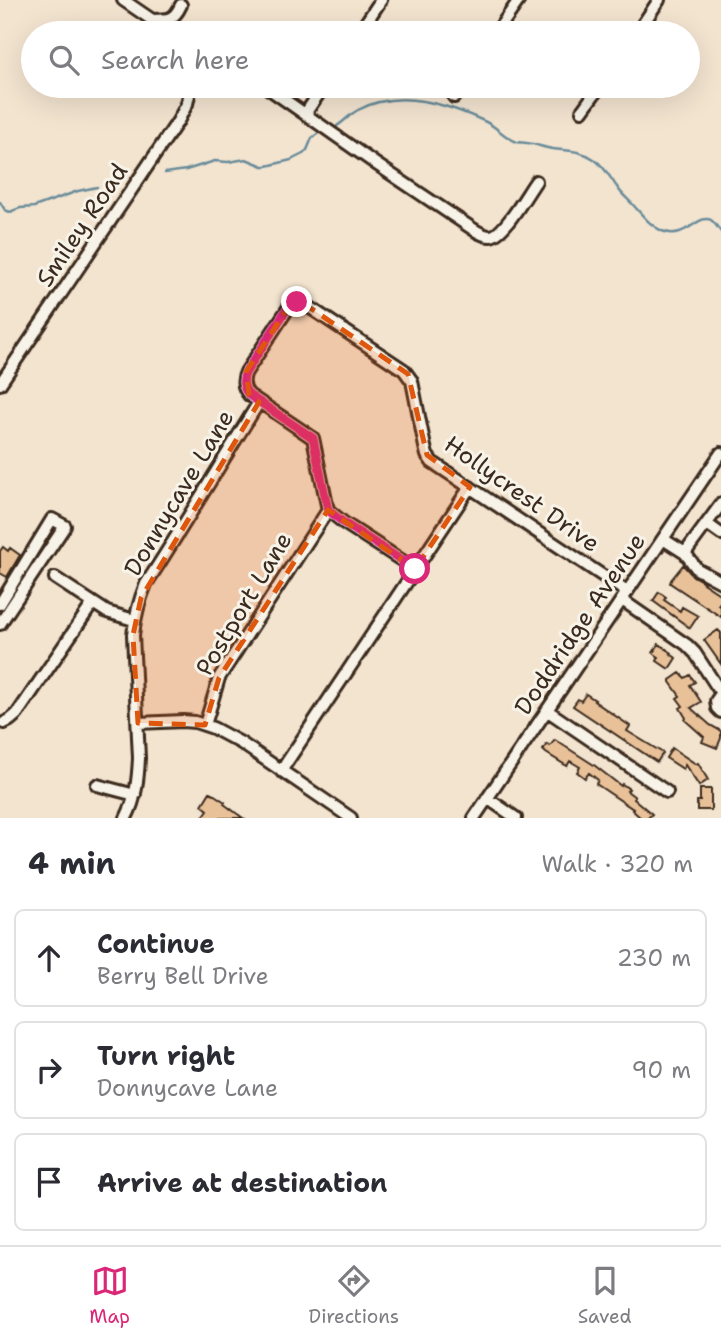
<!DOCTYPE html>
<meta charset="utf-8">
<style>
body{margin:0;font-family:"Shantell Sans",sans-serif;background:#f2f2f3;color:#2b2b33}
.stop{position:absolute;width:21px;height:21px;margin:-16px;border:5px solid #db2777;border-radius:50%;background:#fff}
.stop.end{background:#db2777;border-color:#fff;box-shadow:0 2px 7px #0008}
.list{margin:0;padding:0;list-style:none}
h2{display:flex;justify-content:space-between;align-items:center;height:91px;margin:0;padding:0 28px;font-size:30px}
h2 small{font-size:23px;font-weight:400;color:#7c7c81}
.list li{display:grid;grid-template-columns:46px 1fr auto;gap:21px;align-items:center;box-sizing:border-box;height:98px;margin:0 14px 14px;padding:0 14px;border:2px solid #e1e1e2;border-radius:10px}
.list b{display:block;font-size:26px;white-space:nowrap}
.list p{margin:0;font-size:23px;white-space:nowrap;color:#7c7c81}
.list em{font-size:23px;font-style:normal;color:#7c7c81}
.icon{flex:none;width:38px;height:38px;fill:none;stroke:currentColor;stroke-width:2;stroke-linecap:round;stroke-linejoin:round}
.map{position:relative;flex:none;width:721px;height:818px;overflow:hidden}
.search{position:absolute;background:#fff;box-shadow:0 7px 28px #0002;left:21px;right:21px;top:21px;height:77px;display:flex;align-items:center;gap:18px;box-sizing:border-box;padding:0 24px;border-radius:38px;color:#7c7c81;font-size:26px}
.sheet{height:427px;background:#fff}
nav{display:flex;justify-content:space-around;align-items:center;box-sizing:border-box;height:98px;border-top:2px solid #e1e1e2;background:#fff;font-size:19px;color:#7c7c81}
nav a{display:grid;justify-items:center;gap:4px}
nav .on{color:#db2777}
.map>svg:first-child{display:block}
</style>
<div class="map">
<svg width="721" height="818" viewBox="0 0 721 818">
<rect width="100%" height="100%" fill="#f3e4d0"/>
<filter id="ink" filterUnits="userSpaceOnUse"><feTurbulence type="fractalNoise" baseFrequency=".0143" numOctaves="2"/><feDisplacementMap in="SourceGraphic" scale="14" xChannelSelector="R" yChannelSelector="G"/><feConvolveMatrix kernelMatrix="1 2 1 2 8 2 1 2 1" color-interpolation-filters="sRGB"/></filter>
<g filter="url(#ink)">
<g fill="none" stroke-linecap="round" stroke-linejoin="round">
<path stroke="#6b8c9a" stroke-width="2.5" d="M337,126C345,121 350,114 358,110C399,88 447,104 486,122C497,127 505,138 517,142C524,143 520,142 527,143C536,144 544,148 553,149C568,151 581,150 594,159C605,167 609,176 617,187C622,195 629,200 635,207C643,216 651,226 662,231C686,241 698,213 711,220C714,222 718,228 721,232
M165,173L186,170L215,161L228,162L246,159L263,166H267L291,160L303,154L307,150L312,138L320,132
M0,202L5,210L10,212L20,208L34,207L78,191L97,187"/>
</g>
<path fill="#e9c199" stroke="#3b2a1e" stroke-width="2" d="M3,547L8,551L10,548L20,555L7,577L0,573V551Z
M683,565L693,576L704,582L703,583L721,595V601L718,605L721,607V617L670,583L671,580Z
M659,592L666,597L664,600L680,611L682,607L698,616L690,628L653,601Z
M718,630L721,633V664L704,640Z
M659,644L672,653L671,654L676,658L669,669L657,661L659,657L653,653Z
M680,673L685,678L690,675L695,682L690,685L701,702L691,708L710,725L721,731V738L717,748L702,742L704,737L685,720L686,718L680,708L683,706L677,698L680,696L670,682V680Z
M586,694L595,700L594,701L630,726L627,731L663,753L657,762L573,706L578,699L581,701Z
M555,740L594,765L621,786L622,784L629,789L627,791L635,797L634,799L652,814L648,818H641L632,810L633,809L596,784L598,780L589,773L585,778L577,772L580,767L570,761L567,766L546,753L543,750L547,744L550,746Z
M672,748L696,764L698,763L708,780L699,786L685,765L683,769L666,758Z
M700,789H711V810H697V801H700Z
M210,792L225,802L224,804L243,818H202L208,810L202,805Z"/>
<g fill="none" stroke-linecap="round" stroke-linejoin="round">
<g stroke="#3b2a1e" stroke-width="16">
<path id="minor" d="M123,0L164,28L178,33
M153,20C169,20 174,20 181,5
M359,33L381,0
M496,33L519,0
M637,33L659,0
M265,86L376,164L470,227C476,231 483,236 490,236C504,236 527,193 536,181
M454,97L462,86
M582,111L600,86
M305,114L324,86
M0,384L178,121L187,104L191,86
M707,524L721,534
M663,539L685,553L721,504
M685,553L697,569L721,582
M415,569L344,523L328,510L313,438L249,395C243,388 242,380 246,372L291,304L297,302L303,303L404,370L412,381L425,447L427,455L432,462L627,592
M55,578L107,612L134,620
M622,600L687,645L695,653L721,693
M0,604L52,519L65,526L0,624
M721,694L716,701L717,708L721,712
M548,711L667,792
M4,723L10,720L17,714L93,603
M138,723L183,721L195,722L213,728L241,743L351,818
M205,725L219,678L328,510
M281,771L470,487
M97,785L135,795
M487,798L516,818
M126,818C136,799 138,779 139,758L133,635C135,617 139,601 146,584C185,524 221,463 259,402
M474,818L721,453"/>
</g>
<use href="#minor" stroke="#f7f3e8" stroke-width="10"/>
</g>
</g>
<g fill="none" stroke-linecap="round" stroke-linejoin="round" filter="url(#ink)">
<path stroke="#db2777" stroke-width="9" d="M297,302L291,304L285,312L246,372C242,380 243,388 249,395L313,438L328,510L344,523L415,569"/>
</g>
<path fill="#df570d" fill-opacity="0.2" stroke="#df570d" stroke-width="5" stroke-dasharray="14 9" stroke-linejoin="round" d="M303,303L408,374L427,455L470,487L415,569L328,510L219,678L205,725L138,723L133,635L141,598L259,402L249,395L246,372L285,312Z"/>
<g text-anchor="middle" stroke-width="6" stroke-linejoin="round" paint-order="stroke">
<g font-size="24" fill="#3b2a1e" stroke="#f7f3e8">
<text transform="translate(82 225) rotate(-56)" y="8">Smiley Road</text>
<text transform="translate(179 493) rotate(-59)" y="8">Donnycave Lane</text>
<text transform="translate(522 494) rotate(35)" y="8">Hollycrest Drive</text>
<text transform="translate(244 604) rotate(-59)" y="8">Postport Lane</text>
<text transform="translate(580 624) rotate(-56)" y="8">Doddridge Avenue</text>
</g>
</g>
</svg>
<div class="stop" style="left:415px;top:569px"></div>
<div class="stop end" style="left:297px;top:302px"></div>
<div class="search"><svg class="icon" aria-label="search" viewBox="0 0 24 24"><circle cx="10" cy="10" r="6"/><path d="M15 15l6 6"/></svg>Search here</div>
</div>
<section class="sheet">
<h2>4 min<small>Walk · 320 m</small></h2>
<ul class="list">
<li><svg class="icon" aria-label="ahead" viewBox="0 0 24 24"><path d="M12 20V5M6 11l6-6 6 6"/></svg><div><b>Continue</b><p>Berry Bell Drive</p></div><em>230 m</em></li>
<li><svg class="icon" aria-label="right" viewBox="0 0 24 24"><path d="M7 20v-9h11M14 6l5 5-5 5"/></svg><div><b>Turn right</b><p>Donnycave Lane</p></div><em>90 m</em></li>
<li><svg class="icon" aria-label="arrive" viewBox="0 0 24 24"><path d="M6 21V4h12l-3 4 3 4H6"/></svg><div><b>Arrive at destination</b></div></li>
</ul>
</section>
<nav>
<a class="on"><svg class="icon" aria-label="map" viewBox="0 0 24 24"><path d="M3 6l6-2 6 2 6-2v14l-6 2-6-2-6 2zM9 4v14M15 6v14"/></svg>Map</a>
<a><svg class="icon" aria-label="directions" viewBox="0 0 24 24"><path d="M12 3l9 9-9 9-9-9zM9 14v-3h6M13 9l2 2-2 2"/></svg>Directions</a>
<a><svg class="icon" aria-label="saved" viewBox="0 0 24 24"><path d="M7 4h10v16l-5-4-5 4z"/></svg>Saved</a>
</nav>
